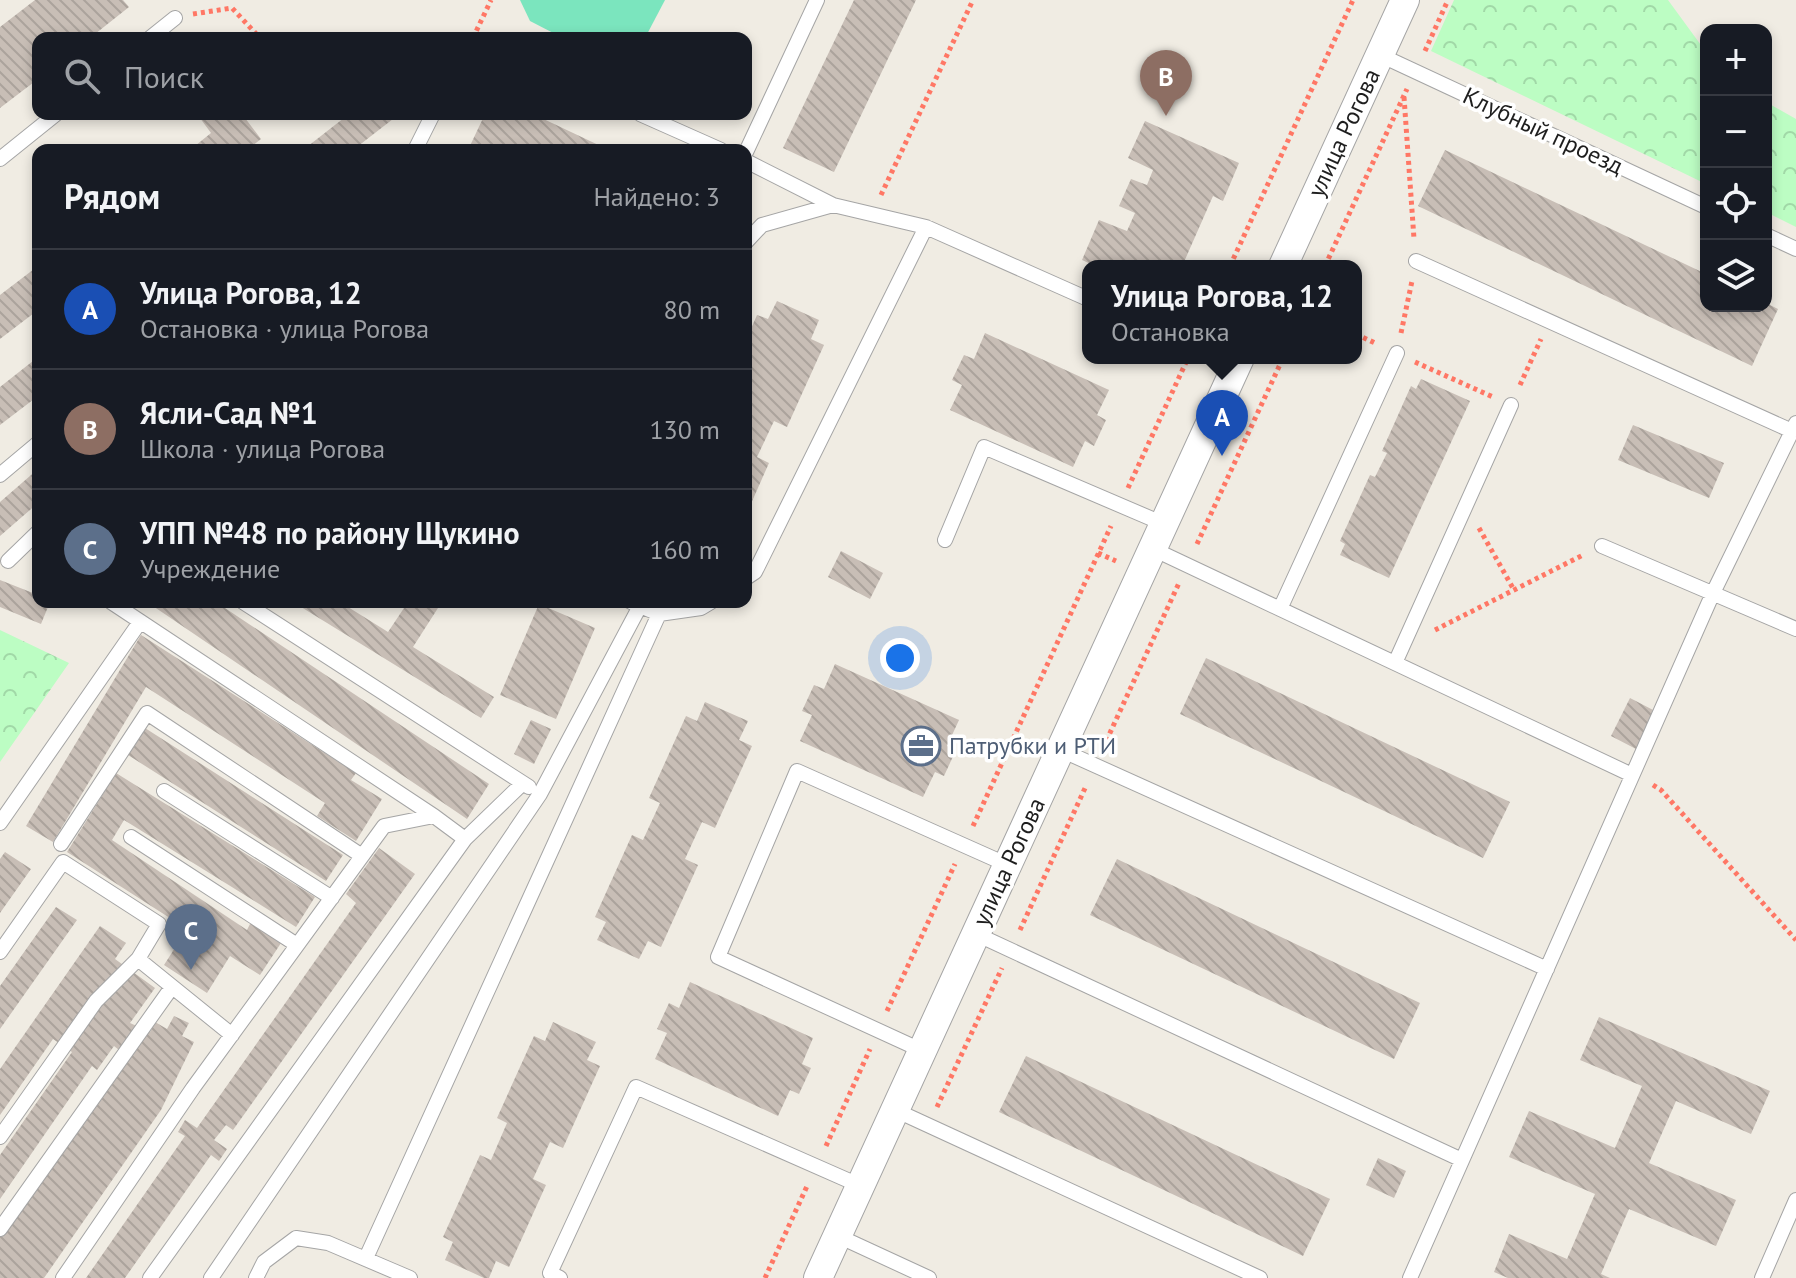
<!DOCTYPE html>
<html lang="ru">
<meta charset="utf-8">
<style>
body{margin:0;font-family:"PT Sans",sans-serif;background:#242831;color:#f1f3f6}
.controls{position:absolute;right:24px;top:24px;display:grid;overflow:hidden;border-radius:16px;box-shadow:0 4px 12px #0003}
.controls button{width:72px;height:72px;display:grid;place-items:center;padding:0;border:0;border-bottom:2px solid #363941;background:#171b24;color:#f1f3f6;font:40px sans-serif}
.you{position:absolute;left:900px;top:658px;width:28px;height:28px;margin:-20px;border:6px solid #fff;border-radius:50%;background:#1a73e8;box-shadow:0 0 0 12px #1a73e833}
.badge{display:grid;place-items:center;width:52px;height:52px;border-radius:50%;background:#1a73e8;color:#fff;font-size:26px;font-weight:700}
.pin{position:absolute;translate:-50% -66px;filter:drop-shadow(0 2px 4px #0008)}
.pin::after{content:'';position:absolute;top:42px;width:28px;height:24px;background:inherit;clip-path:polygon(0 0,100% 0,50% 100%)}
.popup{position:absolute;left:1082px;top:260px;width:280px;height:104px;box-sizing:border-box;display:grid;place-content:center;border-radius:16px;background:#171b24;filter:drop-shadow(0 2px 6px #0005);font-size:26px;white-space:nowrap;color:#9ea1a6}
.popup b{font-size:30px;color:#f1f3f6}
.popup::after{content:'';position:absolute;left:50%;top:100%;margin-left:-16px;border:16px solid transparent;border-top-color:#171b24}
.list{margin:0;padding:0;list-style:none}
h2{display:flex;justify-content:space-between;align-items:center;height:104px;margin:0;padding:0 32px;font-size:34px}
h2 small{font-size:26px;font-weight:400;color:#9ea1a6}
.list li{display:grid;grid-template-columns:52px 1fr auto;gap:24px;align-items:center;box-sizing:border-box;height:120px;padding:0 32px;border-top:2px solid #363941}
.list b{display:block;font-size:30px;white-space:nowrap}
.list p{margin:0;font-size:26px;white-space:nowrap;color:#9ea1a6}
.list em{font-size:26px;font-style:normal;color:#9ea1a6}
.icon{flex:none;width:44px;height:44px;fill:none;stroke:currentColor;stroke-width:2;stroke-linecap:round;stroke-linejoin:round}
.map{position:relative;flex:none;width:1796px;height:1278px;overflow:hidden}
.search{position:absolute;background:#171b24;box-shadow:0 4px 12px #0003;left:32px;top:32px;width:720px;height:88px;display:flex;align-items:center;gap:20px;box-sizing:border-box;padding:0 28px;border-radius:16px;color:#9ea1a6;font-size:30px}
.panel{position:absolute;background:#171b24;box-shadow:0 4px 12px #0003;left:32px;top:144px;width:720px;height:464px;border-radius:16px}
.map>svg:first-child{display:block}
</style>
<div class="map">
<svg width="1796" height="1278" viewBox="0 0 1796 1278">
<defs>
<pattern id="park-crowns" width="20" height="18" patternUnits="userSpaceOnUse" patternTransform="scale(2)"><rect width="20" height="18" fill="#bcfdc3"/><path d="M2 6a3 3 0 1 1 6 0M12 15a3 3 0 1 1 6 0" fill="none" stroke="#a1d8a7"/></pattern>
<pattern id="building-back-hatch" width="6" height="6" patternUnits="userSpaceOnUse" patternTransform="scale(2)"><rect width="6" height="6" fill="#c8beb6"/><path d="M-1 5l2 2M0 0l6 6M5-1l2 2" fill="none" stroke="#aba39c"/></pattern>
</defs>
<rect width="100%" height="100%" fill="#f0ece3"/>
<path fill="url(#park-crowns)" d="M1454,0H1668L1706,52V184L1431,51Z
M1766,102L1796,119V227L1766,212Z
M0,630L69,663L0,762Z"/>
<path fill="#7be5be" d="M520,0H665L645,38H563L530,21Z"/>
<path fill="url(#building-back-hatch)" d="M35,0H123L129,7L90,38H38V79L0,108V27Z
M854,0H916L834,172L783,148Z
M197,114H242L261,139L247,150H190L211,133Z
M349,114H389L393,119L353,150H303Z
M485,114H533L609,150H468Z
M1145,121L1239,163L1223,201L1213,196L1184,262L1194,266H1095L1082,260L1099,220L1127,231L1135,213L1119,206L1131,179L1147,185L1153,170L1128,158Z
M1445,150L1706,274V306H1766V303L1778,309L1752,366L1418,206Z
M38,266V310L0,339V295Z
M777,301L819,320L811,339L824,345L787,427L774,421L757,457L769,463L746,515V340L757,315L768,319Z
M985,333L1109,390L1097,415L1106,420L1094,446L1085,441L1073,467L950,410L962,385L952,380L964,355L974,359Z
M38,357V396L0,425V387Z
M1421,379L1470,401L1389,578L1340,555L1345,544L1340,541L1370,475L1375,477L1387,453L1382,451L1411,386L1416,389Z
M1633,425L1724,463L1709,498L1618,460Z
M38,469V503L0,536V502Z
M841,551L883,573L870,599L828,577Z
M0,580L38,595V602H50L41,624L0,607Z
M147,602H216L489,784L467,819Z
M293,602H340L388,632L408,602H428L438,608L413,647L494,697L481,718Z
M539,604L595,628L556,719L500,695Z
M141,635L356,773L351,780L382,799L356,841L317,816L325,803L146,687L53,842L26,826Z
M1206,658L1510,802L1483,858L1180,714Z
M835,664L959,720L947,746L956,750L944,776L935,772L923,797L800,741L812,715L802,711L814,685L824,689Z
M1630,698L1655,711L1636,749L1611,736Z
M705,702L748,721L739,740L752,746L715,828L702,822L685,859L698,865L661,947L648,941L639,959L597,940L606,922L595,917L632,835L643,840L660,803L649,798L686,716L697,721Z
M531,720L551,729L534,764L514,754Z
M145,728L343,855L326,881L128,755Z
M116,773L315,897L296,927L124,820L112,840L247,930L251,922L281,943L260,975L230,956L207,993L164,965L187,929L67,852Z
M379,848L415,874L233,1130L226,1125L214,1140L227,1149L219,1161L211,1155L125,1278H86L185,1136L178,1132L185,1120L197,1128L356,903L346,894Z
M5,852L31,869L0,913V859Z
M1117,859L1420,1003L1394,1059L1090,915Z
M56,907L77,920L0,1029V986Z
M100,926L126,943L115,959L155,988L130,1023L150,1032L155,1022L167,1029L174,1016L189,1023L182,1036L194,1042L161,1110L44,1278H0V1237L118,1073L124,1054L114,1046L97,1070L92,1066L0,1199V1155L72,1052L53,1039L0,1115V1069Z
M690,982L813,1038L802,1064L811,1068L799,1094L790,1090L778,1116L655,1059L667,1033L657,1029L669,1003L679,1008Z
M1599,1017L1770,1091L1751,1134L1676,1101L1649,1163L1736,1200L1716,1246L1629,1209L1601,1274L1610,1278H1508L1494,1272L1509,1234L1567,1259L1595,1194L1509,1157L1529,1111L1615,1148L1642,1086L1580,1060Z
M553,1022L596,1042L587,1060L600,1066L563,1148L550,1142L533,1179L546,1185L509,1267L496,1261L489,1278H484L445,1260L453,1242L443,1237L480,1155L491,1160L507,1123L497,1118L534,1036L545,1041Z
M1026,1056L1330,1199L1303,1256L999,1112Z
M1378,1158L1406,1171L1394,1198L1366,1185Z"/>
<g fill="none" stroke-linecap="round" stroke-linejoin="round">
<g stroke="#a5a5a5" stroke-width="16">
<path id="service" d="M150,38L175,18
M1380,55L1706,207
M640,114L721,150
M415,150L433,114
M746,152L817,0
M0,159L56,114
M746,161L833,205L926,227L1088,299
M1766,235L1796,249
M746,242L762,225L833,205
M1416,261L1792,431
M0,475L38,443
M945,540L984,447L1164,524
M1602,546L1796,629
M1153,549L1632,775
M8,561L38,532
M746,578L755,572L926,227
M111,602L434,816
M243,602L529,787
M631,602L659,614L701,608L711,602
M1280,609L1397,353
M1395,663L1511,405
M1061,750L1547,969
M164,791L332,898
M0,823L140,622
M131,837L297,945
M61,844L147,713L362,856
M976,934L1462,1160
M0,952L63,862L159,924L138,959L232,1035
M923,1051L718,957L797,771L1008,865
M895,1110L1260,1278
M0,1137L96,1001L138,959
M0,1229L172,987
M838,1236L929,1278
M366,1258L659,614
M63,1278L193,1088L384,826L434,816L465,839
M150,1278L465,839L523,783
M211,1278L540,794L640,606
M256,1278L264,1262L296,1238L328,1243L410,1278
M560,1278L550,1273L636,1087L861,1186
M1410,1278L1713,593L1796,423
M1762,1278L1796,1200"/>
</g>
<g stroke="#a5a5a5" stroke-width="30">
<path id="minor" d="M1283,266L1405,0
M818,1278L1240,358"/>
</g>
<path stroke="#ff7765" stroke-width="5" stroke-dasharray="4 4" stroke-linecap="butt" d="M193,14L232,8L260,38
M473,38L491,0
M1425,51L1448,0
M1404,97L1414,239
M881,195L973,0
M1230,266L1353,0
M1325,266L1407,89
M1401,333L1412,281
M1356,334L1377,344
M1415,362L1493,397
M1520,385L1541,339
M1128,488L1188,358
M1479,528L1514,590
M1197,544L1283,358
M1098,553L1116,561
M1435,630L1583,555
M1103,748L1179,583
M1653,785L1661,790L1796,940
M973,826L1111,526
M1020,930L1086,786
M887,1011L955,864
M937,1107L1002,968
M826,1146L870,1049
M765,1278L808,1184"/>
<use href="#service" stroke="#fff" stroke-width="14"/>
<use href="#minor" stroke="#fff" stroke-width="28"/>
</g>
<defs>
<g id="office-ring" transform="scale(2)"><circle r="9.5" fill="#fff" stroke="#5c6f8a" stroke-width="1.5"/><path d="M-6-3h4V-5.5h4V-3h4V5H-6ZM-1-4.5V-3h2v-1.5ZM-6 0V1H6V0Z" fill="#5c6f8a"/></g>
</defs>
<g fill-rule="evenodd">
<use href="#office-ring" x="921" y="746"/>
</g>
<g text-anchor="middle" stroke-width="7" stroke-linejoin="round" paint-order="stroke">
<g font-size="24" fill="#1e1e1e" stroke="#fff">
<text transform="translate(1543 131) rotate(25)" y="8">Клубный проезд</text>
<text transform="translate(1344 133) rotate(-65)" y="8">улица Рогова</text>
<text transform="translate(1009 862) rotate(-65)" y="8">улица Рогова</text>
</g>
<g font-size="24" fill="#4e5e75" stroke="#fff" text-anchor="start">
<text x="949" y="754">Патрубки и РТИ</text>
</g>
</g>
</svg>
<div class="controls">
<button>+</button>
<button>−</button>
<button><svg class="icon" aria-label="locate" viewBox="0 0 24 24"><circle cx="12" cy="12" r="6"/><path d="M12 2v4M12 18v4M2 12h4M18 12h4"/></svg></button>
<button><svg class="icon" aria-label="layers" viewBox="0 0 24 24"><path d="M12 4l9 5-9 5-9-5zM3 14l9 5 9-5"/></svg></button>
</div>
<div class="you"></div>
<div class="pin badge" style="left:1222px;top:456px;background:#1a4fb4">A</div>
<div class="popup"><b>Улица Рогова, 12</b>Остановка</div>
<div class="pin badge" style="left:1166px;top:116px;background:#8d6e63">B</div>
<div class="pin badge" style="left:191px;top:970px;background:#5c6f8a">C</div>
<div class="search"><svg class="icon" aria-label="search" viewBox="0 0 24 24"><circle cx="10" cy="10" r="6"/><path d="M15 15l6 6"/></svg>Поиск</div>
<section class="panel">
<h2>Рядом<small>Найдено: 3</small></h2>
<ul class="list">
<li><span class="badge" style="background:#1a4fb4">A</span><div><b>Улица Рогова, 12</b><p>Остановка · улица Рогова</p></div><em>80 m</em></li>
<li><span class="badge" style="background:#8d6e63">B</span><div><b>Ясли-Сад №1</b><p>Школа · улица Рогова</p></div><em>130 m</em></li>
<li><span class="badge" style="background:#5c6f8a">C</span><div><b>УПП №48 по району Щукино</b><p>Учреждение</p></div><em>160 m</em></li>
</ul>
</section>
</div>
